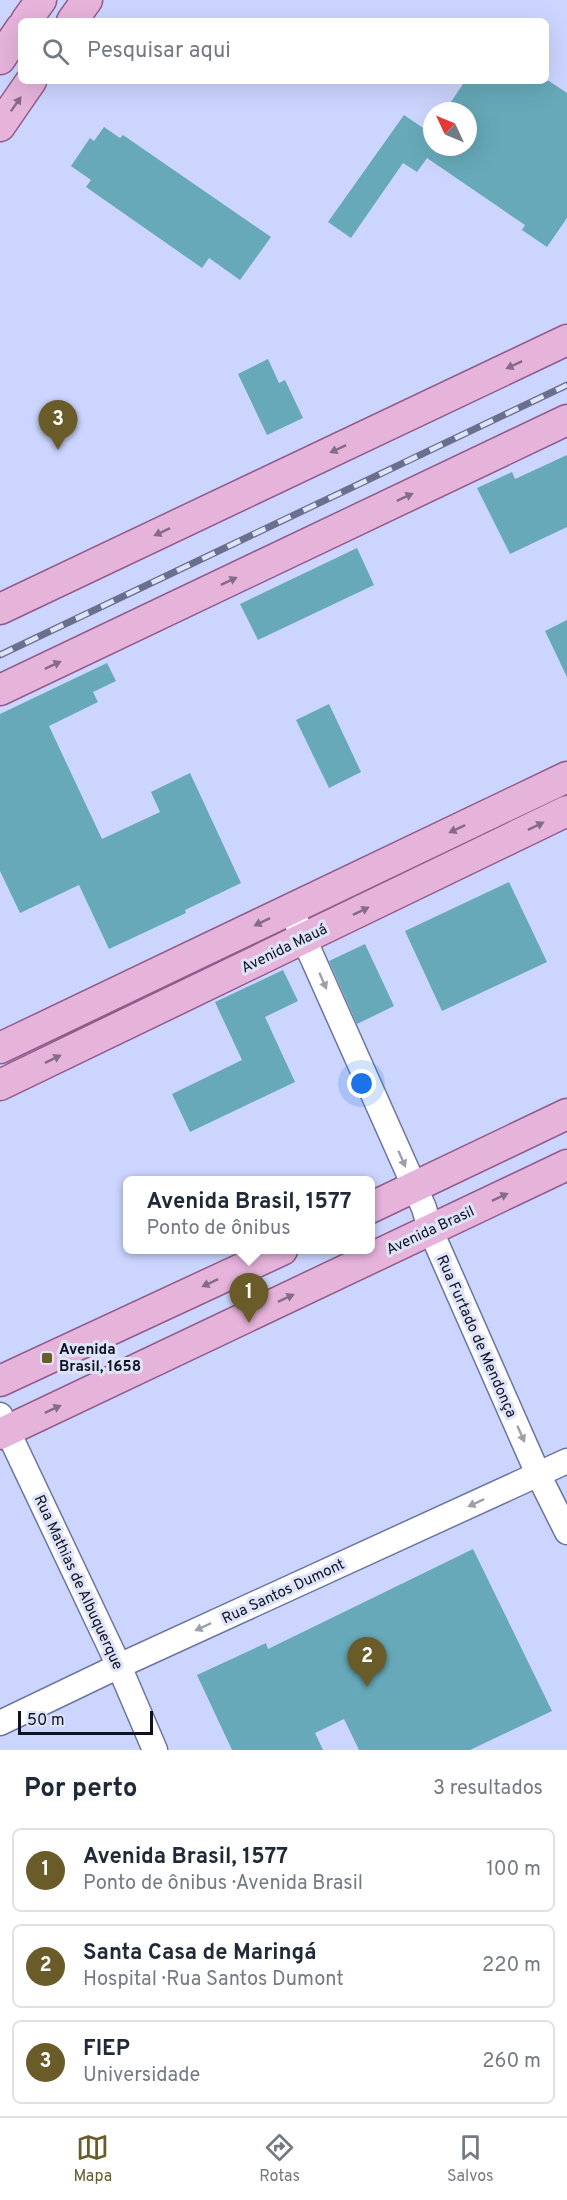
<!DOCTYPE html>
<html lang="pt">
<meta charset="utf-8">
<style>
body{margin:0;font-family:Overpass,sans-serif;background:#f2f2f3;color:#1f2937}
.compass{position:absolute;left:423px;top:102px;width:54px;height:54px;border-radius:50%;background:#fff;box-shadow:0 6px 24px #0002;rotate:314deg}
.scale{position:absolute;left:18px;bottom:15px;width:135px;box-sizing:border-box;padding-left:6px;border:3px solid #0f1223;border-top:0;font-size:16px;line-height:21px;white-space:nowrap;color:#0f1223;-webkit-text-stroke:4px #dee3f8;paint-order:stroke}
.you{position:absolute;left:362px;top:1084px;width:21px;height:21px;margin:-15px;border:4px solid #fff;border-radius:50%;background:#1a73e8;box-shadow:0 0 0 9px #1a73e833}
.badge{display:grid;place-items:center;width:39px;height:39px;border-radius:50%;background:#695c29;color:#fff;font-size:20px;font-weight:700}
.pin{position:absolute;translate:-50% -50px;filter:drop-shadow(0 2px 3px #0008)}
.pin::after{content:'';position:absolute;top:32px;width:21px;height:18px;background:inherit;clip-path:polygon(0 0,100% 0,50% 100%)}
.popup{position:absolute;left:123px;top:1176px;width:252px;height:78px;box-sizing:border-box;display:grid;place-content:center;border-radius:9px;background:#fff;filter:drop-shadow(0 2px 4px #0005);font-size:20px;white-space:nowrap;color:#747a83}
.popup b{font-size:22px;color:#1f2937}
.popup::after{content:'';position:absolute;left:50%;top:100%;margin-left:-12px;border:12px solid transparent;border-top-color:#fff}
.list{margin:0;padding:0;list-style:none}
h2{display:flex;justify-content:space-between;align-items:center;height:78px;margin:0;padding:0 24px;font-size:26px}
h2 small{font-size:20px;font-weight:400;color:#747a83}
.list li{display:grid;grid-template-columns:39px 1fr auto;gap:18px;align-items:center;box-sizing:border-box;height:84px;margin:0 12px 12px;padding:0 12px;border:2px solid #e0e1e3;border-radius:9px}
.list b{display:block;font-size:22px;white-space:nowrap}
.list p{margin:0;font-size:20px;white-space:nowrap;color:#747a83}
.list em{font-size:20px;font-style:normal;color:#747a83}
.icon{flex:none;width:33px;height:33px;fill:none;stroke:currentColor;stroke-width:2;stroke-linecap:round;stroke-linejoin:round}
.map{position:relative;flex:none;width:567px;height:1750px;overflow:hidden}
.search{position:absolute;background:#fff;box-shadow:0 6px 24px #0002;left:18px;right:18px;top:18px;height:66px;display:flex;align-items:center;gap:15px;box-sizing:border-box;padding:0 21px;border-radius:9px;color:#747a83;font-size:22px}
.sheet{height:366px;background:#fff}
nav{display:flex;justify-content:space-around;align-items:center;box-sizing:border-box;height:84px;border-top:2px solid #e0e1e3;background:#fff;font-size:16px;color:#747a83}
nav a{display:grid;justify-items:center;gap:3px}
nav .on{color:#695c29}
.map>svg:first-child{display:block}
</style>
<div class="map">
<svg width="567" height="1750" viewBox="0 0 567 1750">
<rect width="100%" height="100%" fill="#ccd5fe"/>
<path fill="#67a9b9" d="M465,81H549L567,93V218L547,247L522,230L525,225L427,158L417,172L403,163L351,238L328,222L404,115L432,134V147H468V111H445Z
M104,127L120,138L123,135L271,237L240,280L209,258L202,268L86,187L91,180L71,166L90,138L94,141Z
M268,359L279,383L285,380L303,418L267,435L238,374Z
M567,455V527L510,554L477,488L512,472L515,479Z
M357,548L374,585L258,640L240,604Z
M567,620V677L545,631Z
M107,663L116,681L93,692L98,702L49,726L102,839L160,812L151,792L190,773L241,883L185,910L186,913L109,949L79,885L20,913L0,871V714Z
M329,704L361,772L329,788L296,720Z
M509,882L547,962L442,1011L405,931Z
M365,944L394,1006L357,1024L329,961Z
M283,970L298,1001L265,1017L295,1082L190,1132L172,1094L242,1060L215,1002Z
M473,1549L552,1711L470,1750H359L344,1719L315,1733L323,1750H232L197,1675L266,1643L268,1649Z"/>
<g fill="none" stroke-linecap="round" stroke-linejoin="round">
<g stroke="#6b75a2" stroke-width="27">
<path id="minor" d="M296,921L424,1208L430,1229L538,1474L567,1532
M0,1415L119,1666L155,1750
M0,1723L119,1666L567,1461"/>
</g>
<g stroke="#905a8b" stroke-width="33">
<path id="major" d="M26,21L41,0
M72,21L87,0
M0,59L21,28
M0,126L31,81
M0,609L567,340
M0,690L567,420
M0,1048L567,777
M0,1085L567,811
M370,1208L567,1114
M0,1381L282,1250
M0,1434L567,1165"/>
</g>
<use href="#minor" stroke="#fff" stroke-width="24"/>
<use href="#major" stroke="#e6b3db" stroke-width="30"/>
<g stroke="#696f8c" stroke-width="7">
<path id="rail" d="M0,655L567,385"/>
</g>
<use href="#rail" stroke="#dee3f8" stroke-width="4.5" stroke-dasharray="14" stroke-linecap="butt"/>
</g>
<defs><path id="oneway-solid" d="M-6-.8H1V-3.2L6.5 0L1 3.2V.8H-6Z" transform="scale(1.5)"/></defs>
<g fill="#856b88">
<use href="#oneway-solid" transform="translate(16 104) rotate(-55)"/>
<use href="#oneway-solid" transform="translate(514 365) rotate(155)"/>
<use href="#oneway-solid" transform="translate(338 449) rotate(155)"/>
<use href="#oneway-solid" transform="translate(405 497) rotate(-25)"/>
<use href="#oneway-solid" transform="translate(162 532) rotate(155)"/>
<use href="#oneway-solid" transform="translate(229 581) rotate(-25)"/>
<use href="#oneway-solid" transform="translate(53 665) rotate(-25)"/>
<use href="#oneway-solid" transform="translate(536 826) rotate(-26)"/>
<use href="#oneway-solid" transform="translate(457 829) rotate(155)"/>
<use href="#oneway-solid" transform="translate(361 911) rotate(-26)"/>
<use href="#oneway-solid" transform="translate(262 922) rotate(154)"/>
<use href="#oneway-solid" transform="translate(53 1059) rotate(-26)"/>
<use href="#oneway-solid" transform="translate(500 1197) rotate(-25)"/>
<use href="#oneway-solid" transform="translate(210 1283) rotate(155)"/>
<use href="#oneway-solid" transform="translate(286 1298) rotate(-25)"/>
<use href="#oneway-solid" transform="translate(53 1409) rotate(-25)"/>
</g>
<g fill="#9fa0a7">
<use href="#oneway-solid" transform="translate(323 981) rotate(66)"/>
<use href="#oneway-solid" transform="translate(402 1159) rotate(66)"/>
<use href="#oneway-solid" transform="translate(521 1434) rotate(66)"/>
<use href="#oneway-solid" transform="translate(476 1503) rotate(155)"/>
<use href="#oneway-solid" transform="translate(203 1627) rotate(155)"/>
</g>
<rect fill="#695c29" stroke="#dee3f8" stroke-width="2" x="41" y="1352" width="12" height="12" rx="3"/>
<g text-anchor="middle" stroke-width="6" stroke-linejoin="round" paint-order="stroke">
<g font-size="15" fill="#0f1223" stroke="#dee3f8">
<text transform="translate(284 948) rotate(-26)" y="5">Avenida Mauá</text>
<text transform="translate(430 1230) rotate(-25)" y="5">Avenida Brasil</text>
<text transform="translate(477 1336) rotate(66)" y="5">Rua Furtado de Mendonça</text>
<text transform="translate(79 1582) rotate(65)" y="5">Rua Mathias de Albuquerque</text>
<text transform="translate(283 1591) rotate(-25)" y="5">Rua Santos Dumont</text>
</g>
<g font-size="15" font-weight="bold" fill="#0f1223" stroke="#dee3f8" text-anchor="start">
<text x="59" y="1354">Avenida<tspan x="59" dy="17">Brasil, 1658</tspan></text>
</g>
</g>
</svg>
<svg class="compass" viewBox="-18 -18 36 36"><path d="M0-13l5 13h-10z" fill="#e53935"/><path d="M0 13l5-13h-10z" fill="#747a83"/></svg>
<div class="scale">50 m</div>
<div class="you"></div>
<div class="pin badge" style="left:249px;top:1323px">1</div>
<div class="popup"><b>Avenida Brasil, 1577</b>Ponto de ônibus</div>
<div class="pin badge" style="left:367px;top:1687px">2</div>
<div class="pin badge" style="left:58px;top:450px">3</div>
<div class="search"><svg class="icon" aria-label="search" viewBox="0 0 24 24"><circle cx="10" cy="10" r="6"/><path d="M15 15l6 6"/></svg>Pesquisar aqui</div>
</div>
<section class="sheet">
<h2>Por perto<small>3 resultados</small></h2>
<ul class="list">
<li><span class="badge">1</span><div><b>Avenida Brasil, 1577</b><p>Ponto de ônibus · Avenida Brasil</p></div><em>100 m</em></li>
<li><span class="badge">2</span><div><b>Santa Casa de Maringá</b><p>Hospital · Rua Santos Dumont</p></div><em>220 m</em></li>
<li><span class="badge">3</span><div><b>FIEP</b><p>Universidade</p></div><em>260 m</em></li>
</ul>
</section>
<nav>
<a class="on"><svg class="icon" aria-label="map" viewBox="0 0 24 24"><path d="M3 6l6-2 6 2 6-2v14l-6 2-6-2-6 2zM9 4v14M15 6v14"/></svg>Mapa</a>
<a><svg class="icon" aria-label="directions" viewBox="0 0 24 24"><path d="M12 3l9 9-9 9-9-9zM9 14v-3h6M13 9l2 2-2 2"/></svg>Rotas</a>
<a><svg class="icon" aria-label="saved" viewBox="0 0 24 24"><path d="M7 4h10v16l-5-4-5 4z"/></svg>Salvos</a>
</nav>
